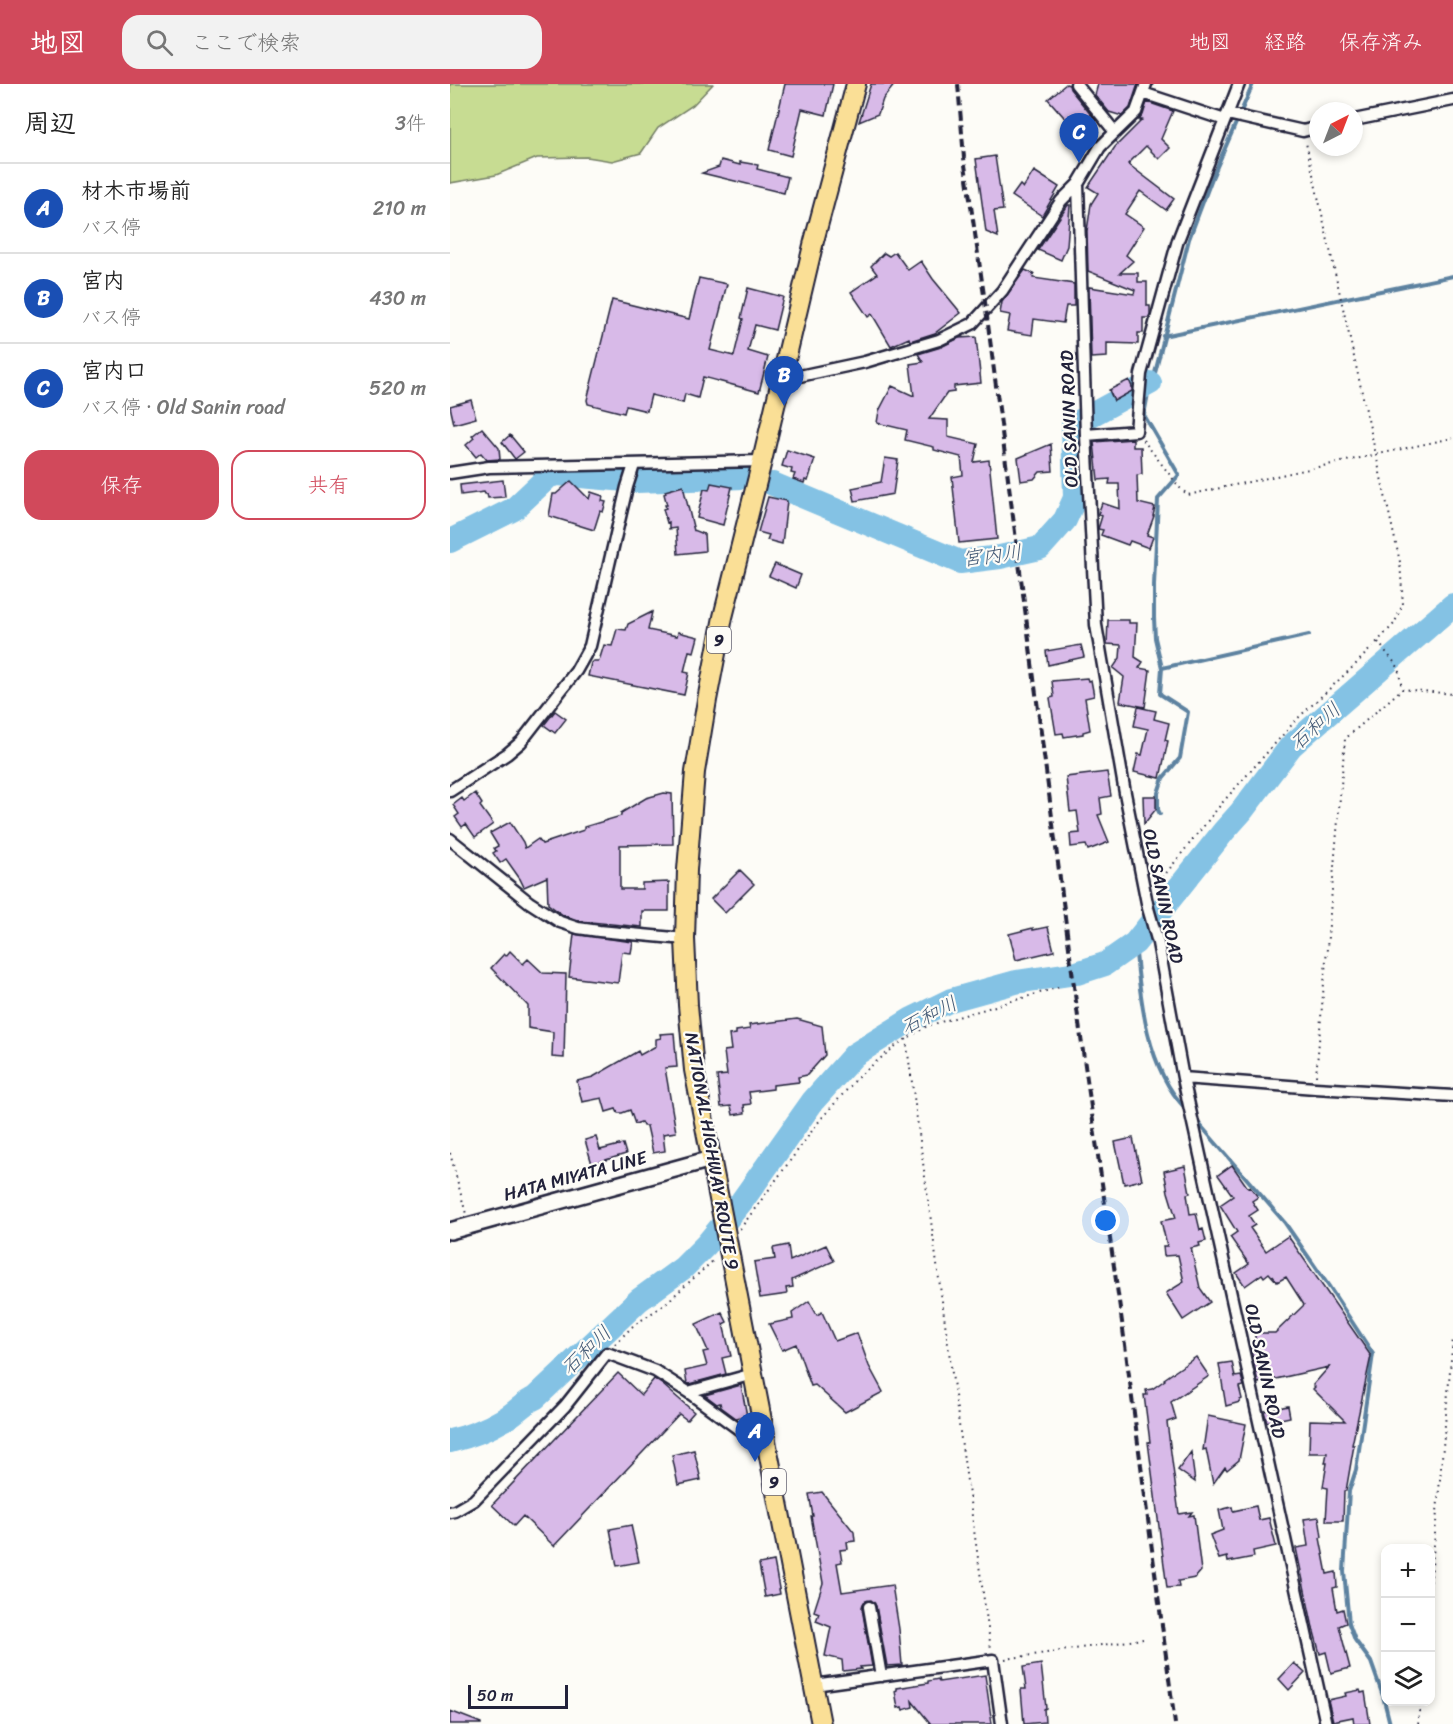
<!DOCTYPE html>
<html lang="ja">
<meta charset="utf-8">
<style>
body{margin:0;font-family:Sriracha,"Klee One",sans-serif;background:#f2f2f2;color:#222}
.controls{position:absolute;right:18px;bottom:18px;display:grid;overflow:hidden;border-radius:12px;box-shadow:0 3px 9px #0003}
.controls button{width:54px;height:54px;display:grid;place-items:center;padding:0;border:0;border-bottom:2px solid #e0e0e0;background:#fff;color:#222;font:30px sans-serif}
.compass{position:absolute;left:859px;top:18px;width:54px;height:54px;border-radius:50%;background:#fff;box-shadow:0 3px 9px #0003;rotate:42deg}
.scale{position:absolute;left:18px;bottom:15px;width:100px;box-sizing:border-box;padding-left:6px;border:3px solid #22223b;border-top:0;font-size:16px;line-height:21px;white-space:nowrap;color:#22223b;-webkit-text-stroke:4px #fdfcf7;paint-order:stroke}
.you{position:absolute;left:656px;top:1137px;width:21px;height:21px;margin:-15px;border:4px solid #fff;border-radius:50%;background:#1a73e8;box-shadow:0 0 0 9px #1a73e833}
.badge{display:grid;place-items:center;width:39px;height:39px;border-radius:50%;background:#d1495b;color:#fff;font-size:20px;font-weight:700}
.pin{position:absolute;translate:-50% -50px;filter:drop-shadow(0 2px 3px #0008)}
.pin::after{content:'';position:absolute;top:32px;width:21px;height:18px;background:inherit;clip-path:polygon(0 0,100% 0,50% 100%)}
.list{margin:0;padding:0;list-style:none}
h2{display:flex;justify-content:space-between;align-items:center;height:78px;margin:0;padding:0 24px;font-size:26px}
h2 small{font-size:20px;font-weight:400;color:#767676}
.list li{display:grid;grid-template-columns:39px 1fr auto;gap:18px;align-items:center;box-sizing:border-box;height:90px;padding:0 24px;border-top:2px solid #e0e0e0}
.list b{display:block;font-size:22px;white-space:nowrap}
.list p{margin:0;font-size:20px;white-space:nowrap;color:#767676}
.list em{font-size:20px;font-style:normal;color:#767676}
.actions{display:flex;gap:12px;padding:18px 24px}
.actions a{flex:1;padding:14px 0;border:2px solid #d1495b;border-radius:18px;text-align:center;font-size:21px;color:#d1495b}
.actions .main{background:#d1495b;color:#fff}
.icon{flex:none;width:33px;height:33px;fill:none;stroke:currentColor;stroke-width:2;stroke-linecap:round;stroke-linejoin:round}
.map{position:relative;flex:none;width:1003px;height:1640px;overflow:hidden}
header{display:flex;align-items:center;gap:36px;box-sizing:border-box;height:84px;padding:0 30px;background:#d1495b;color:#fff}
header strong{font-size:28px}
nav{display:flex;gap:33px;margin-inline-start:auto;font-size:21px}
.search{width:420px;height:54px;background:#f2f2f2;display:flex;align-items:center;gap:15px;box-sizing:border-box;padding:0 21px;border-radius:18px;color:#767676;font-size:22px}
main{display:flex}
aside{flex:1;background:#fff}
.map>svg:first-child{display:block}
</style>
<header>
<strong>地図</strong>
<div class="search"><svg class="icon" aria-label="search" viewBox="0 0 24 24"><circle cx="10" cy="10" r="6"/><path d="M15 15l6 6"/></svg>ここで検索</div>
<nav><a>地図</a><a>経路</a><a>保存済み</a></nav>
</header>
<main>
<aside>
<h2>周辺<small>3件</small></h2>
<ul class="list">
<li><span class="badge" style="background:#1a4fb4">A</span><div><b>材木市場前</b><p>バス停</p></div><em>210 m</em></li>
<li><span class="badge" style="background:#1a4fb4">B</span><div><b>宮内</b><p>バス停</p></div><em>430 m</em></li>
<li><span class="badge" style="background:#1a4fb4">C</span><div><b>宮内口</b><p>バス停 · Old Sanin road</p></div><em>520 m</em></li>
</ul>
<div class="actions"><a class="main">保存</a><a>共有</a></div>
</aside>
<div class="map">
<svg width="1003" height="1640" viewBox="0 0 1003 1640">
<rect width="100%" height="100%" fill="#fdfcf7"/>
<filter id="ink" filterUnits="userSpaceOnUse"><feTurbulence type="fractalNoise" baseFrequency=".0167" numOctaves="2"/><feDisplacementMap in="SourceGraphic" scale="12" xChannelSelector="R" yChannelSelector="G"/><feConvolveMatrix kernelMatrix="1 2 1 2 8 2 1 2 1" color-interpolation-filters="sRGB"/></filter>
<g filter="url(#ink)">
<path fill="#c7dc92" stroke="#747f66" stroke-width="1.5" d="M0,0H263L243,21L208,44L191,69L162,77L137,73L87,74L46,91L0,99Z"/>
<g fill="none" stroke-linecap="round" stroke-linejoin="round">
<path stroke="#5d82a0" stroke-width="4" d="M713,252L1003,192
M712,584L859,551
M710,730L708,726V709L713,694L730,674L738,628L710,610L712,584L705,554L704,534V501L708,415L729,391L694,331L700,299L705,289L739,155L762,94L803,0
M685,859C690,913 696,984 736,1025
M745,1035L835,1139L880,1204L923,1270L906,1386L899,1407L894,1487L899,1540L905,1556L921,1578L933,1612L940,1640"/>
<path stroke="#84c2e4" stroke-width="24" d="M323,400L510,478L550,473L590,464L615,436L625,414L623,341L700,299
M0,457L64,425L99,392L108,390L187,397L294,393
M0,1357C17,1353 38,1345 53,1336C65,1330 73,1319 85,1314L189,1216L233,1184L256,1161L292,1117L363,1017L404,971L462,935L501,916L566,898L627,889L655,880L685,859L774,747L791,728L841,662L1003,521"/>
</g>
<path fill="#d8bae8" stroke="#22223b" stroke-width="1.5" d="M335,0H383L376,31L352,25L341,72L319,66Z
M421,0H445L433,15L428,30L409,38Z
M616,0L619,1L620,5L646,37L643,40L646,44L627,62L613,48L621,41L598,15Z
M648,0H688L680,24L672,32L659,28L645,11Z
M697,18L723,27L711,55L720,64L709,75L696,62L678,80L724,115L716,126L690,107L675,130L694,143L676,171L683,177L670,189H688V198H697V222H700V230L699,234H693V249H688V260L657,259V273L641,274L639,203L684,210L685,206L638,187L637,147L641,120L648,109L638,103L665,63L692,36H689L693,31Z
M545,72L553,126L544,127L548,153L536,148L526,75Z
M271,76L290,81V78L308,81L307,85L338,93L334,109L252,89L269,83Z
M584,87L609,103L592,132L562,112L570,101L573,104Z
M618,121H620L617,162L611,176L588,166Z
M445,168L458,186L471,177L483,195L511,229L485,249L460,257L459,254L441,262L422,230L418,233L401,208L427,190L421,182L434,169L439,172Z
M575,186L584,190L583,194L624,200V222H616L613,239L584,235L582,251L557,247L560,231L550,229L552,218Z
M249,194L277,200L260,266L284,272L293,235L291,234L298,204L333,213L325,246L305,241L298,267L318,273L309,308L253,293L248,314L235,310L233,319L201,311L197,327L176,322L174,329L138,320L137,316L162,216L239,235Z
M526,253L531,299L504,302V308L497,309L479,335L498,336V353L528,360L524,378L539,376L547,455L509,459L502,393L513,391L511,373L484,366V363L455,356L457,346L427,339L429,327L442,302L464,312L460,280L473,278L468,270L491,263L509,254Z
M679,296L682,303V307L664,317L659,306Z
M21,316L26,334L4,340L0,322Z
M32,344L49,364L50,375L37,376L31,369L26,373L16,361L24,354L22,352Z
M60,351L74,368L65,375L52,358Z
M683,355V363H691L692,390L687,391L688,419L705,423L703,432H704L697,451L703,453L699,464L680,457L678,461L651,451L653,446L648,445L652,432L648,430L652,419L670,425L669,400H659L660,395L648,396L644,358Z
M601,360L603,387L590,388L584,395L571,397L568,374Z
M337,366L365,375L358,397L355,396L354,399L343,395L345,390L341,389L342,385L332,382Z
M435,374L448,376L443,410L405,417L402,404L431,398Z
M53,396L55,412L54,413L38,414L37,410H35L34,408L11,411L10,401Z
M121,397L139,415L141,408L153,412L152,417L156,418L153,428L150,427L144,446L99,432L103,410H106Z
M261,399L282,403L273,441L247,434L254,405L259,406Z
M233,402L244,447V446L254,450L255,467L228,470L226,444L219,445V438L217,439L213,425L216,424L215,421H217L214,410L216,409L215,407Z
M318,413L337,417L332,460L317,456L319,451L308,448Z
M325,480L351,491L346,504L319,492Z
M202,528L198,546L227,552L228,548L248,553L244,568L239,567L234,588L239,589L234,611L138,592L141,579L143,577H149L154,561L162,562L167,545L176,546L178,540Z
M658,536H679V539H687L685,573L693,578L689,584L700,586L695,623L670,618L674,593L663,584L670,574L671,561L657,560Z
M631,561L634,573L598,581L596,567Z
M637,594L638,597L641,596L644,612L635,614L640,646L633,648V650L614,653L613,649L606,650L600,614L604,613L602,597Z
M688,623L706,627L704,635L719,639L715,656L718,657L710,694L684,688L688,670L692,671L698,645L684,642Z
M105,627L116,635L105,649L94,641Z
M657,688L661,712L650,714L652,730L648,731L659,758L638,766L636,761L621,763L620,750L630,749L627,727L620,728L616,693Z
M25,709L32,720L30,722L43,740L25,753L16,740L12,743L5,733L9,730L3,721L12,714L14,717Z
M214,709L222,710L223,760L170,761V805H192V799L219,798V827H192V843L130,837L113,831L98,820L97,793L74,803L70,795L56,775L50,779L43,769L46,767L44,764L48,762L40,749L60,738L73,758L75,764L88,755L92,760L134,746V743L171,732V729L196,714Z
M693,712H706V725L694,740Z
M290,786L304,800L275,829L261,815Z
M598,843L604,867L566,876L559,850L583,844V846Z
M124,850L183,858L181,869L172,868L168,899L119,893Z
M60,867L73,880L78,875L93,889L116,890L114,974L102,973L103,948L78,944V922L41,884L54,870L56,872Z
M347,935L372,942L375,971L357,991L348,993L349,998L323,1001V1005L299,1008L301,1020L294,1021L295,1029L283,1031L281,1022L271,1023L267,992L277,991L274,967L281,966L279,951L286,950V947L300,945L299,941Z
M224,949L227,983L215,984L226,1048L213,1050L215,1067L203,1069L197,1042H193L191,1038L185,1040L180,1026L172,1029H168L166,1025L156,1028L152,1014L132,1018L127,997L143,993L188,967L190,971L206,962V955L211,954L210,950Z
M146,1053L150,1066L173,1060L176,1070L142,1080L135,1056Z
M683,1054L692,1096L674,1100L665,1058Z
M782,1081L798,1104L800,1103L808,1113L802,1117L808,1126L799,1132L805,1141L800,1144L816,1167L838,1152L921,1272L902,1361H904L896,1407H894L893,1437H876L878,1404L873,1403L877,1379H875L877,1369H859L860,1336L895,1337L863,1305L865,1303L863,1301L879,1283L808,1299L801,1266V1258H805V1249H825L854,1221L836,1193L827,1198L819,1189L814,1193L812,1190L795,1202L786,1189L799,1180L780,1153L787,1148L770,1121L783,1112L768,1091Z
M735,1082L740,1109L737,1110L740,1130L746,1129L750,1146L753,1145L756,1157L749,1159L750,1162L741,1164L750,1204L760,1218L733,1236L716,1209L734,1198L728,1171L714,1172L713,1162H717L711,1137L726,1134L718,1108L714,1087Z
M338,1161L340,1177L376,1161L384,1177L342,1196L343,1203L336,1204L337,1210L310,1214L304,1178L325,1175L323,1164Z
M359,1217L367,1231L372,1228L385,1257L407,1249L419,1282L433,1308L395,1328L365,1301L361,1302L346,1260L332,1266L319,1240L343,1235L342,1229Z
M272,1228L277,1238L273,1240L281,1272L272,1274L276,1290L239,1300L237,1299L235,1287L257,1282L253,1268L258,1267L246,1240Z
M746,1273L759,1292L721,1318L726,1335L717,1338L729,1430L742,1428L739,1432L744,1431L751,1487L745,1494L728,1497L729,1503L717,1504L698,1358H700L694,1311H697L696,1306L702,1305L715,1296L714,1295Z
M782,1278L785,1293L791,1292L794,1302L789,1303L792,1315L790,1316V1318L776,1322L769,1280Z
M168,1289L191,1311L204,1295L213,1301L244,1328L237,1336L229,1330L104,1462L73,1432L64,1442L42,1421Z
M291,1301L297,1332L286,1334L271,1323L270,1319L267,1320L255,1311Z
M838,1322L840,1333L817,1338L814,1327Z
M758,1332L796,1340L789,1376L777,1386L775,1383L763,1400L756,1365L753,1366Z
M244,1366L251,1396L228,1401L222,1371Z
M741,1368L745,1398L728,1386Z
M372,1408L404,1448L405,1457L397,1458L398,1465L390,1466L392,1478L387,1479L392,1508L442,1501L449,1545L452,1581L437,1582L426,1522L421,1516L414,1518L412,1524L422,1582L410,1583L411,1585L393,1587L392,1576L375,1572L381,1543L366,1537L369,1529L364,1527L373,1499L361,1432H363L359,1410Z
M806,1422L809,1436L819,1434L826,1462L803,1467L804,1473L778,1478L777,1473L769,1475L760,1451L773,1446L769,1426L782,1423L783,1427Z
M869,1433L872,1453L870,1454L877,1490L886,1488L887,1503L883,1504L887,1527L893,1525L896,1539L889,1542L900,1584L881,1589L876,1568L870,1570L863,1544L846,1464L858,1462L854,1435Z
M181,1441L189,1478L167,1482L160,1445Z
M324,1477L330,1510L315,1513L309,1480Z
M844,1579L855,1589L839,1606L829,1595Z
M591,1580L596,1624L594,1625L595,1638L574,1640L571,1605H576L573,1583Z
M535,1591L542,1640H481L462,1617L463,1623L453,1626L452,1623L448,1624L445,1607L447,1606V1604L478,1599V1597L488,1595L489,1598Z
M910,1606L911,1609L915,1608L920,1640H904L903,1633L883,1637L878,1616L896,1612L895,1609Z
M0,1627L31,1639V1640H0Z"/>
<g fill="none" stroke-linecap="round" stroke-linejoin="round">
<g stroke="#22223b" stroke-width="15">
<path id="minor" d="M626,0L665,48
M696,0L686,28L650,63L628,100L636,351L646,541L675,709L698,824L708,859L733,994L876,1640
M693,9L775,36
M778,30L853,47L868,43
M904,36L1003,16
M331,296L415,278L489,256L522,240L552,207L611,117L628,100
M636,351L686,347L691,290L728,156L789,0
M0,389L39,383L312,377
M0,707L57,670L71,658L126,587L140,562L177,403L184,381
M0,755L79,818L110,838L128,844L149,847L235,855
M733,994L865,1004L1003,1012
M238,1308L303,1290
M0,1428L5,1427L24,1416L115,1322L157,1269L205,1287L238,1308L317,1366
M419,1523L431,1592
M364,1601L543,1576L552,1640"/>
</g>
<g stroke="#22223b" stroke-width="20">
<path id="secondary" d="M0,1147L261,1075"/>
</g>
<g stroke="#22223b" stroke-width="22">
<path id="trunk" d="M371,1640L244,986L238,921L235,855L237,786L245,688L257,616L273,533L312,377L364,157L406,0"/>
</g>
<path stroke="#22223b" stroke-width="2" stroke-dasharray="1.5 4.5" stroke-linecap="butt" d="M693,356L730,404L738,411L1003,354
M928,558L948,583L952,605L1003,610
M705,803L772,719L847,635L905,581L944,540L953,520L950,478L856,59
M456,955L511,1355L541,1565
M866,992L895,655L952,605
M0,1069L16,1130
M290,1145L370,1036L409,992L448,960L477,942L610,903
M165,1260L183,1242L215,1220L265,1175
M980,1504L1003,1254
M555,1575L693,1555
M968,1640L970,1618"/>
<use href="#minor" stroke="#fdfcf7" stroke-width="10"/>
<use href="#secondary" stroke="#fdfcf7" stroke-width="15"/>
<use href="#trunk" stroke="#fadf96" stroke-width="18"/>
<path stroke="#22223b" stroke-width="4" stroke-dasharray="9 4.5" stroke-linecap="butt" d="M508,0L514,74L536,225L628,933L672,1238L725,1640"/>
</g>
</g>
<g text-anchor="middle" stroke-width="4.5" stroke-linejoin="round" paint-order="stroke">
<g fill="#fdfcf7" stroke="#646373" stroke-width="1.5">
<rect x="257" y="543" width="24" height="26" rx="4.5"/>
<rect x="312" y="1385" width="24" height="26" rx="4.5"/>
</g>
<g font-size="16" font-weight="bold" fill="#22223b">
<text x="269" y="562">9</text>
<text x="324" y="1404">9</text>
</g>
<g font-size="18" fill="#22223b" stroke="#fdfcf7">
<text transform="translate(619 335) rotate(-92)" y="6">OLD SANIN ROAD</text>
<text transform="translate(713 812) rotate(78)" y="6">OLD SANIN ROAD</text>
<text transform="translate(262 1067) rotate(80)" y="6">NATIONAL HIGHWAY ROUTE 9</text>
<text transform="translate(125 1092) rotate(-15)" y="6">HATA MIYATA LINE</text>
<text transform="translate(815 1287) rotate(78)" y="6">OLD SANIN ROAD</text>
</g>
<g font-size="20" font-style="italic" fill="#445a76" stroke="#fdfcf7">
<text transform="translate(542 471) rotate(-7)" y="7">宮内川</text>
<text transform="translate(865 642) rotate(-42)" y="7">石和川</text>
<text transform="translate(479 931) rotate(-27)" y="7">石和川</text>
<text transform="translate(136 1266) rotate(-44)" y="7">石和川</text>
</g>
</g>
</svg>
<div class="controls">
<button>+</button>
<button>−</button>
<button><svg class="icon" aria-label="layers" viewBox="0 0 24 24"><path d="M12 4l9 5-9 5-9-5zM3 14l9 5 9-5"/></svg></button>
</div>
<svg class="compass" viewBox="-18 -18 36 36"><path d="M0-13l5 13h-10z" fill="#e53935"/><path d="M0 13l5-13h-10z" fill="#767676"/></svg>
<div class="scale">50 m</div>
<div class="you"></div>
<div class="pin badge" style="left:305px;top:1378px;background:#1a4fb4">A</div>
<div class="pin badge" style="left:334px;top:322px;background:#1a4fb4">B</div>
<div class="pin badge" style="left:629px;top:79px;background:#1a4fb4">C</div>
</div>
</main>
